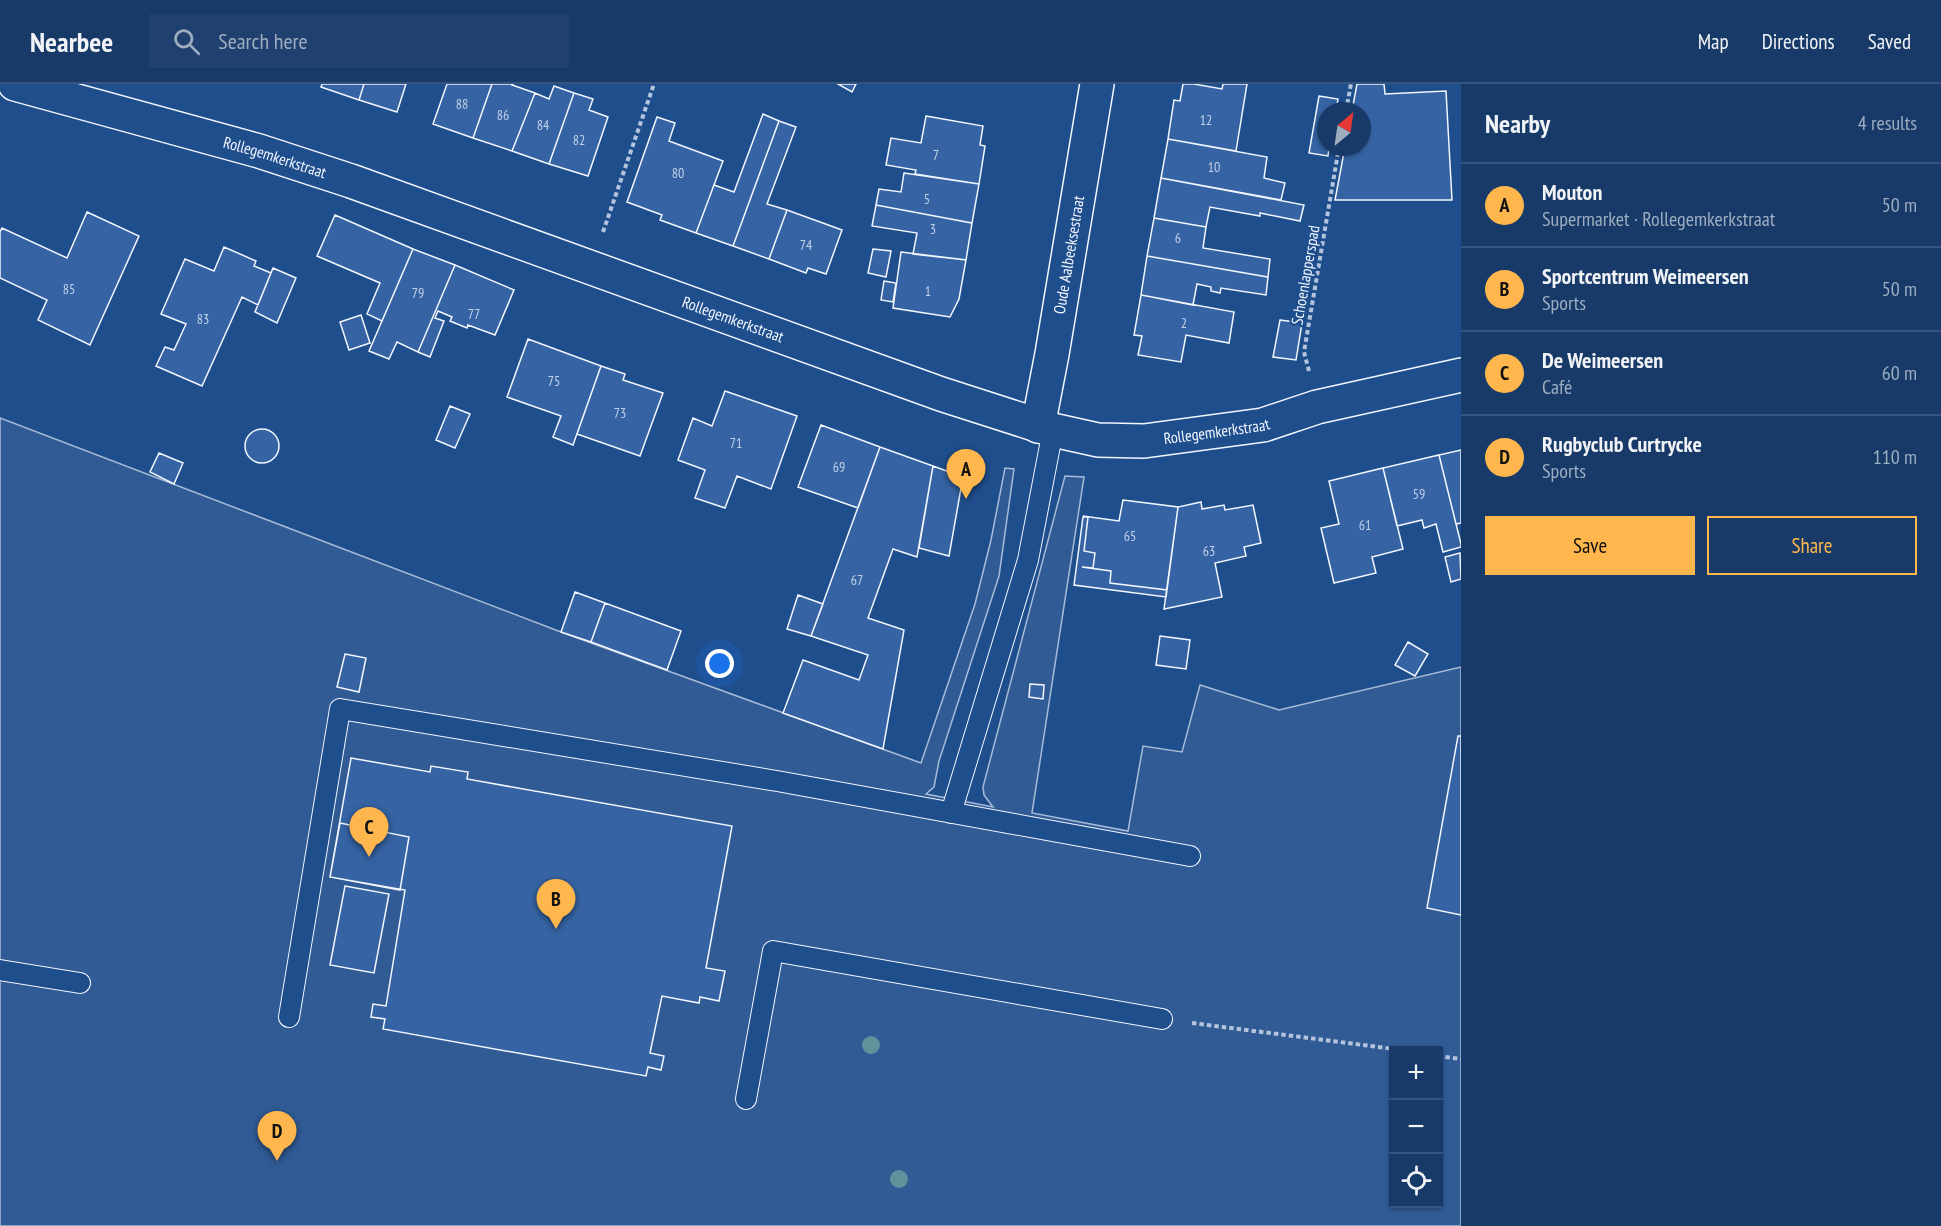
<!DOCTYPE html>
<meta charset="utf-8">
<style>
body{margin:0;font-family:"PT Sans Narrow",sans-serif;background:#20416f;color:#f1f3f6}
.controls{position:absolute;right:18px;bottom:18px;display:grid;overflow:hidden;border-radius:0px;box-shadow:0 2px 4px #0004}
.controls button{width:54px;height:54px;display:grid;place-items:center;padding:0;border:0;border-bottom:2px solid #36547d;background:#173a69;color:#f1f3f6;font:30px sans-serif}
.compass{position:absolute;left:1317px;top:18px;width:54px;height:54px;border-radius:50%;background:#173a69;box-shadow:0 2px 4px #0004;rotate:29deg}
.you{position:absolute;left:720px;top:580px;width:21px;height:21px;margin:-15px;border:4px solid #fff;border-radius:50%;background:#1a73e8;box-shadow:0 0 0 9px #1a73e833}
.badge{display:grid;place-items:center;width:39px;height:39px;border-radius:50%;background:#ffb74d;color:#111;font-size:20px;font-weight:700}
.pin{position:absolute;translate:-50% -50px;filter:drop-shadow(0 2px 3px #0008)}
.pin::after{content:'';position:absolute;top:32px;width:21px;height:18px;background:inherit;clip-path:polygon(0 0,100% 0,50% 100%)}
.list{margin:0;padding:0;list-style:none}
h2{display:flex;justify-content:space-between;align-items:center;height:78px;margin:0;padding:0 24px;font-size:26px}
h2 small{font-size:20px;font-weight:400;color:#9eadc0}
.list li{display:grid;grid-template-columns:39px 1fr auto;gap:18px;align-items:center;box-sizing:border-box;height:84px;padding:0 24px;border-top:2px solid #36547d}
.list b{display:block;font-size:22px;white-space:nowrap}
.list p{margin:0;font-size:20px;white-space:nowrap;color:#9eadc0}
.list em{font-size:20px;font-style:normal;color:#9eadc0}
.actions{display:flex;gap:12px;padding:18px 24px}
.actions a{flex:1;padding:14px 0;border:2px solid #ffb74d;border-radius:0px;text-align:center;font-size:21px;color:#ffb74d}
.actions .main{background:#ffb74d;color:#111}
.icon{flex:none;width:33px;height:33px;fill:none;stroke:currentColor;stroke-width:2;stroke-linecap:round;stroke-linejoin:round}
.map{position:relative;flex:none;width:1461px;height:1142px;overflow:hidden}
header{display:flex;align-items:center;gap:36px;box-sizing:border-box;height:84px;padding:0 30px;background:#173a69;border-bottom:2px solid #36547d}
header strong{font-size:28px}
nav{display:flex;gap:33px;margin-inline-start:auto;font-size:21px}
.search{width:420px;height:54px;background:#20416f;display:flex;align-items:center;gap:15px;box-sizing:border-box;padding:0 21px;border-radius:0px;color:#9eadc0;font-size:22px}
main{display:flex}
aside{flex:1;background:#173a69}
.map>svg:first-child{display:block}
</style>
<header>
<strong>Nearbee</strong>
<div class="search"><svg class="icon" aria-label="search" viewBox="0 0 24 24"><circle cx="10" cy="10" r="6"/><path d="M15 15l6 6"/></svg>Search here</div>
<nav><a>Map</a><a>Directions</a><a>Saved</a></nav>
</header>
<main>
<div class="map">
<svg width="1461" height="1142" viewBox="0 0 1461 1142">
<rect width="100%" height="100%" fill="#1f4e8c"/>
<path fill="#305b95" stroke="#a8bbd7" stroke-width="1.5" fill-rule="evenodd" d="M0,334L561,548L921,679L975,520L991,456L1005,384L1014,385L999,492L939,677L934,703L926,710L993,723L984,711L983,703L1065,392L1084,393L1032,729L1128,747L1143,662L1182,668L1200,601L1279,626L1461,583V1142H0ZM1394,966H1438V1120H1394Z"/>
<path fill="#3563a3" stroke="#f2f6ff" stroke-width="1.5" d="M322,0H364L359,16L321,3Z
M364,0H406L397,28L359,16Z
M447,0H492L473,54L433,40Z
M492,0H513L512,1L535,9L512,67L473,54Z
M838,0H856L852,8Z
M1183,0H1194L1222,5L1223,0H1247L1236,67L1168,55L1174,16L1180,17Z
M1357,0H1384L1385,10L1446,7L1452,116H1335L1345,63H1362V27H1352Z
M554,2L574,9L549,80L512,67L535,9L549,15Z
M574,9L593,15L589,26L608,33L588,92L549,80Z
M1319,12L1338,15L1336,27H1326V63H1329L1328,72L1309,69Z
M763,30L779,37L733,162L696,149L714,101L734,108Z
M926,32L983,42L980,61L985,62L979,100L915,90L916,86L886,81L891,54L921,59Z
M657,33L675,39L669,57L723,77L696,149L660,136L662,131L627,118Z
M779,37L796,43L767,120L787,126L769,175L733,162Z
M1168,55L1267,73L1264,94L1285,99L1281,116L1161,94Z
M904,89L979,100L972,139L876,121L879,105L901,108Z
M1161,94L1304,121L1300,137L1260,129V132L1210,123L1206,143L1154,134Z
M876,121L972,139L966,176L913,170L917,149L872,142Z
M787,126L842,146L826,190L808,184L806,189L769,175Z
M87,128L139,152L90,261L38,236L47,216L0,194V148L2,144L67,174Z
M335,131L413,165L382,237L367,230L380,199L317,172Z
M1154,134L1206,143L1203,164L1270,175L1268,193L1147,172Z
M224,163L256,177L254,182L271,189L258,221L242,213L202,302L156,282L165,263L174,266L186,240L161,230L185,175L214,187Z
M413,165L455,181L418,268L397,258L389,275L369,267Z
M873,165L891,167L886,193L868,189Z
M901,168L966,176L959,215L950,233L893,224Z
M1147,172L1268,193L1266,211L1221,204L1220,209L1211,207V203L1197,200L1193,221L1141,211Z
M455,181L514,206L495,251L468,241L467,244L450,237L452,233L438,227L435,234L444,237L430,273L418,268Z
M273,184L296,194L277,239L255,228Z
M884,197L896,199L893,218L881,216Z
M1141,211L1234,228L1229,259L1186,251L1181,278L1138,271L1142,252L1134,251Z
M361,231L370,259L349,266L340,238Z
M1280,236L1302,239L1296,276L1273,273Z
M528,255L601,282L573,361L553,353L561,332L507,313Z
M601,282L625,290L623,296L663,309L640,372L577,350Z
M725,307L797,332L771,405L737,392L725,424L695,414L705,386L678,376L693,334L712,342Z
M450,322L470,330L455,364L436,356Z
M821,341L880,363L858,424L798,403Z
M245 362a17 17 0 1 1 34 0a17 17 0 1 1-34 0Z
M880,363L933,382L917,473L893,465L868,534L904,546L883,665L783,629L803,576L859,596L868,571L811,552Z
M1461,366V439L1456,440L1439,371Z
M159,369L183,379L174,400L150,388Z
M1439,371L1461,460V463L1443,468L1436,440L1424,444L1422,436L1397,442L1383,384Z
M933,382L963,393L949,472L919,464Z
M1383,384L1403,465L1372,473L1376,489L1334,499L1321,444L1339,440L1329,397Z
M1123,416L1178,423L1167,506L1110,499L1111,487L1082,483L1093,484L1095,469L1084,467L1088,433L1083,432L1119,437Z
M1201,418L1202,425L1224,421L1225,426L1253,421L1261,459L1244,463L1246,472L1215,479L1222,513L1164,525L1178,423Z
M1083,433H1088L1084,467L1095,469L1093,484L1082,483L1111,487L1110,499L1167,506L1166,513L1074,501Z
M1460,469L1461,495L1451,498L1445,473Z
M575,508L605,519L591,558L561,548Z
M798,511L823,520L811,552L787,545Z
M605,519L681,547L667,586L591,558Z
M1160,552L1190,556L1186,585L1156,581Z
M1408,558L1428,570L1415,592L1395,581Z
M345,570L366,574L359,608L337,603Z
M1030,600L1044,601L1043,615L1029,613Z
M1458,652H1461V831L1427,824Z
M351,674L430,688L431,682L468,688L467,695L732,742L706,884L725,887L719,917L700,913L699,919L662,912L650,969L664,972L661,986L648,983L646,992L383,945L385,935L371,933L373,920L386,922L405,806L330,793Z
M340,739L409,753L400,806L330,793Z
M345,802L389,810L374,889L330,881Z"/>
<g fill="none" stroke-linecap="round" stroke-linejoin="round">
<g stroke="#f2f6ff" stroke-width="22">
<path id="lane" d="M951,729L1028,476L1053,346
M0,886L80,899
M289,933L340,625L777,697L1190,772
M746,1015L773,867L1162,935"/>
</g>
<g stroke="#f2f6ff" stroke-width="36">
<g id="street">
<path id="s1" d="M15,0L259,67L351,97L941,310L1053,346L1098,356L1144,357L1263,341L1317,323L1461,291"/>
<path id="s2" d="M1038,342L1052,270L1097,0"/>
</g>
</g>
<path stroke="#b3c4dc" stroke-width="4" stroke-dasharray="4.5 3" stroke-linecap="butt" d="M1346,27L1351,0
M603,148L654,0
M1309,287L1304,268L1339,63
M1192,939L1402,966
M1438,972L1461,975"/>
<use href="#lane" stroke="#1f4e8c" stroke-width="20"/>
<use href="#street" stroke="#1f4e8c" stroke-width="33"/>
</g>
<g fill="#61919a">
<circle cx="871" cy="961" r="9"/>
<circle cx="899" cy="1095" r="9"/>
</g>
<g text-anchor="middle" stroke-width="4.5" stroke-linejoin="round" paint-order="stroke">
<g font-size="14" fill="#c3d1e8">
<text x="462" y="25">88</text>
<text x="503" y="36">86</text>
<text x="1206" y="41">12</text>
<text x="543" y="46">84</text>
<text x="579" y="61">82</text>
<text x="936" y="76">7</text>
<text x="1214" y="88">10</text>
<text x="678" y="94">80</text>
<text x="927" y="120">5</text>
<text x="933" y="150">3</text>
<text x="1178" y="159">6</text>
<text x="806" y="166">74</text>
<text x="69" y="210">85</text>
<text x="928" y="212">1</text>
<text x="418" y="214">79</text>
<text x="474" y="235">77</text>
<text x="203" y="240">83</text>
<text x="1184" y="244">2</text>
<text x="554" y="302">75</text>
<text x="620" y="334">73</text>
<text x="736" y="364">71</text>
<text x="839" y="388">69</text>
<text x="1419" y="415">59</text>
<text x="1365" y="446">61</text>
<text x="1130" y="457">65</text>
<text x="1209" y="472">63</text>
<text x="857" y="501">67</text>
</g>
<g font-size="16" fill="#f2f6ff" stroke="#1f4e8c">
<text dy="6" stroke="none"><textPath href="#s1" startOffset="270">Rollegemkerkstraat</textPath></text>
<text dy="6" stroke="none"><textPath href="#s2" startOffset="174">Oude Aalbeeksestraat</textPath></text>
<text transform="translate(1305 191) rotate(-80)" y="6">Schoenlapperspad</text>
<text dy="6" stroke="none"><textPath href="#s1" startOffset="756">Rollegemkerkstraat</textPath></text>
<text dy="6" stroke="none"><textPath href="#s1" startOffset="1260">Rollegemkerkstraat</textPath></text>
</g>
</g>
</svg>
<div class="controls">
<button>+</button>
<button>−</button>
<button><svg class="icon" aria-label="locate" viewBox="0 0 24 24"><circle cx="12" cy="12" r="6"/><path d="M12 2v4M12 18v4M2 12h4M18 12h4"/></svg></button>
</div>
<svg class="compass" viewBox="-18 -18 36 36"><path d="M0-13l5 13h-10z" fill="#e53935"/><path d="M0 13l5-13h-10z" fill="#9eadc0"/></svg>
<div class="you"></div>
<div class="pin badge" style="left:966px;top:415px">A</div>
<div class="pin badge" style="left:556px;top:845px">B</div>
<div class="pin badge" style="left:369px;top:773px">C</div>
<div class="pin badge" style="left:277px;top:1077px">D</div>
</div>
<aside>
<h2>Nearby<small>4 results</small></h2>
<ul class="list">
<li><span class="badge">A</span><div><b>Mouton</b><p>Supermarket · Rollegemkerkstraat</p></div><em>50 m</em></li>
<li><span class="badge">B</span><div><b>Sportcentrum Weimeersen</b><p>Sports</p></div><em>50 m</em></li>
<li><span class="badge">C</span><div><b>De Weimeersen</b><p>Café</p></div><em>60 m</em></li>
<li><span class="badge">D</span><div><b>Rugbyclub Curtrycke</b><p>Sports</p></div><em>110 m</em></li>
</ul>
<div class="actions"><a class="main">Save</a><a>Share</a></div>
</aside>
</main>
